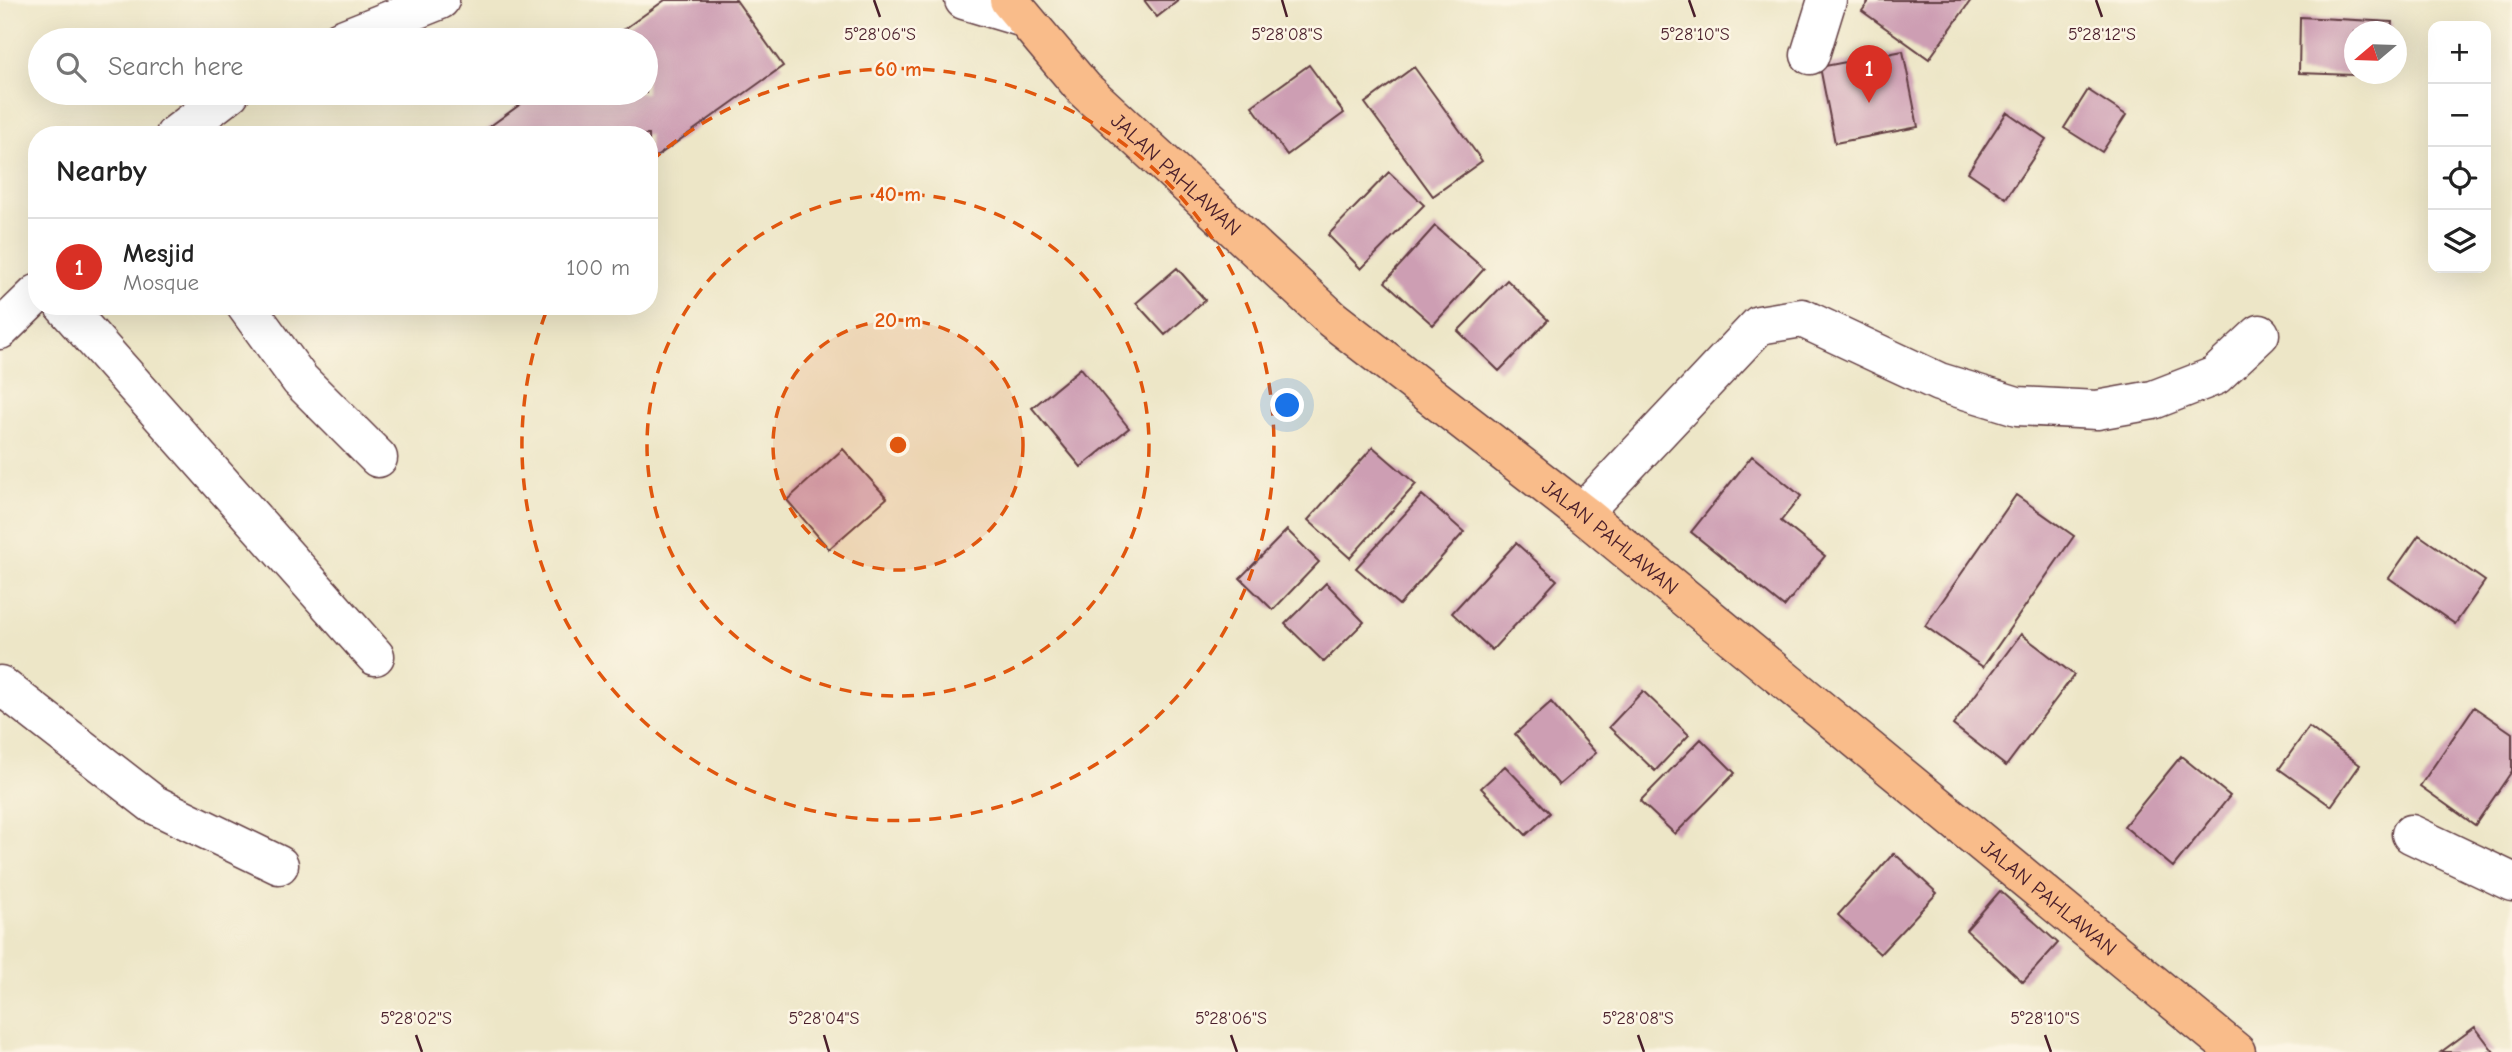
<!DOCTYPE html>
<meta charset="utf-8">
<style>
body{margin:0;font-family:"Comic Neue",sans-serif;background:#f2f2f2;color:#222}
.controls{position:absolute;right:21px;top:21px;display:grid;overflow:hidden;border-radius:14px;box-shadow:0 7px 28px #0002}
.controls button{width:63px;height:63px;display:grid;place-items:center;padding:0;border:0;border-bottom:2px solid #e0e0e0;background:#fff;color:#222;font:35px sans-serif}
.compass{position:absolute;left:2344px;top:21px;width:63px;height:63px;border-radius:50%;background:#fff;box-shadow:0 7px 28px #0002;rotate:251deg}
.you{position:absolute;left:1288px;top:406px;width:24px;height:24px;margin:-18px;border:5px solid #fff;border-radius:50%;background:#1a73e8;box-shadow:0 0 0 10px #1a73e833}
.badge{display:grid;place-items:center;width:46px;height:46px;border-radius:50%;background:#d93025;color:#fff;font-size:23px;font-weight:700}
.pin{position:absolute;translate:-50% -58px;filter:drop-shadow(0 2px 4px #0008)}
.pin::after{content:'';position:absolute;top:37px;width:24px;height:21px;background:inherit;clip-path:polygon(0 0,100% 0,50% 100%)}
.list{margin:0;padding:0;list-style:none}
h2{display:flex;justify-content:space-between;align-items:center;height:91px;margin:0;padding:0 28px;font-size:30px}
h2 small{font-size:23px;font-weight:400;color:#767676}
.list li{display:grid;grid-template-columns:46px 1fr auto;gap:21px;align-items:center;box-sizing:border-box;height:98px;padding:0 28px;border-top:2px solid #e0e0e0}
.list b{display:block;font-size:26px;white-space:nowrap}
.list p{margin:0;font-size:23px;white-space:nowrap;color:#767676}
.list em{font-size:23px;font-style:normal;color:#767676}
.icon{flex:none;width:38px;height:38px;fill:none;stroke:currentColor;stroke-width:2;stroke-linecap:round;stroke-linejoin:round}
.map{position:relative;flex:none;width:2512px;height:1052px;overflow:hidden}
.search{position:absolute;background:#fff;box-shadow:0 7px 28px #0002;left:28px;top:28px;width:630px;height:77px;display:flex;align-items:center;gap:18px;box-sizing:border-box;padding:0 24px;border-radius:38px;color:#767676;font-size:26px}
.panel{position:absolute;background:#fff;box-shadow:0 7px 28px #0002;left:28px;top:126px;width:630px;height:189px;border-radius:28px}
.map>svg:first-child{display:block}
</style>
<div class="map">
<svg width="2512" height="1052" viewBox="0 0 2512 1052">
<rect width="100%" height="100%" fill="#fcf5e5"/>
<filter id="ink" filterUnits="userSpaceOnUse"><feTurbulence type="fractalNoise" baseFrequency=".0143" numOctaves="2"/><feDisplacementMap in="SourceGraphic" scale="14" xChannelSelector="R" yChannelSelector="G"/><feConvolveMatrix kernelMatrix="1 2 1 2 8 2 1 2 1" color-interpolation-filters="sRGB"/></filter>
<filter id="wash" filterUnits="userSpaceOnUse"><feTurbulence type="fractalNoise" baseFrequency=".00686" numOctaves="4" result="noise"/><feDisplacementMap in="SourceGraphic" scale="28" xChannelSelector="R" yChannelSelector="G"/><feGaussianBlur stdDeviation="1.57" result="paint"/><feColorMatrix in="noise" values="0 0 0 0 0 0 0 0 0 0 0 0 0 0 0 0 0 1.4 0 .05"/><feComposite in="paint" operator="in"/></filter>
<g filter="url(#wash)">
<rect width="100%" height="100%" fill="#ede6c7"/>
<g id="blocks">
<path fill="#cd9eb3" d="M665,0H736L783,66L649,162V135H478L536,93H646V40H609Z
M1144,0H1179L1157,17Z
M1870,0H1971L1929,59L1862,11Z
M2300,17L2392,22L2391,32H2354V75L2299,73Z
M1903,51L1918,127L1835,143L1820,67Z
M1309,65L1344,113L1287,155L1252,106Z
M1414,67L1482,161L1433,196L1365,103Z
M2088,90L2126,115L2102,152L2064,128Z
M2007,112L2046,139L2006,198L1968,172Z
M1389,172L1424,205L1361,269L1328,235Z
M1435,226L1484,269L1433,325L1385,282Z
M1177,268L1205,300L1165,335L1136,303Z
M1507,280L1548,320L1499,371L1458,331Z
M1081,368L1129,428L1081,467L1032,408Z
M1373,447L1416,484L1350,558L1308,520Z
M843,449L887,498L829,549L787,500Z
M1752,456L1801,496L1781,521L1825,556L1784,607L1691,532Z
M1422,495L1464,532L1399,605L1356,568Z
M2016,495L2074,536L1983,667L1925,626Z
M1287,530L1319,562L1273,610L1240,578Z
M2419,535L2485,581L2455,624L2389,578Z
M1516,543L1557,580L1492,650L1452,613Z
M1326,583L1364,622L1324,662L1285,624Z
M2021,634L2074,675L2006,766L1953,725Z
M1643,691L1689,735L1655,771L1609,727Z
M1551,702L1596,753L1559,785L1515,734Z
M2474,707L2512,733V771L2475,825L2420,786Z
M2309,727L2360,765L2331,806L2279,769Z
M1701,739L1735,773L1675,834L1640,801Z
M2181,756L2230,796L2173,867L2124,826Z
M1505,766L1550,813L1526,835L1481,788Z
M1894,853L1937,893L1880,954L1838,915Z
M2000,891L2058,943L2023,982L1966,930Z
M2475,1027L2494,1052H2441Z"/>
</g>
</g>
<g filter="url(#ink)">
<use href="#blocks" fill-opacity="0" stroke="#623d42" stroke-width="2"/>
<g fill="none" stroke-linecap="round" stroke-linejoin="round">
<g stroke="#623d42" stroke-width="41">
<path id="minor" d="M964,0L1021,17
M340,40L440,0
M1810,55L1827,0
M175,135L230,93
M64,306L375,656
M246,306L300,380L378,458
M0,330L37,294
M1582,513L1759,325L1802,318L1939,382L2017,406L2097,410L2153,400L2215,376L2260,334
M0,685L153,804L279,865
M2411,834L2512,882"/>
</g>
<g stroke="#623d42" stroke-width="41">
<g id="highway">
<path id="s1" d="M1009,0L1084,89L1332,319L1582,513L2236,1052"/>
</g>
</g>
<use href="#minor" stroke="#fff" stroke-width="38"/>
<use href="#highway" stroke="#f9bc8a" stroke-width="38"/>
</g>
</g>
<path fill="none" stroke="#4a1f2b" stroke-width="2.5" d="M874,0L880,17M1282,0L1287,17M1689,0L1695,17M2096,0L2102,17M416,1035L422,1052M824,1035L829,1052M1231,1035L1237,1052M1638,1035L1644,1052M2045,1035L2051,1052"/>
<circle cx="898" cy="445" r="125" fill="#e0560e" fill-opacity=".12"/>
<g fill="none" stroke="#e0560e" stroke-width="3.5" stroke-dasharray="12 9">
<circle cx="898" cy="445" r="125"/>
<circle cx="898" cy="445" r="251"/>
<path d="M651 161A376 376 0 1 1 548 307"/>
</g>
<g text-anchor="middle" stroke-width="5" stroke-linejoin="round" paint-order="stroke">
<g font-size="21" fill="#4a1f2b" stroke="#fcf5e5">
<text dy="7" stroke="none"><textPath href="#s1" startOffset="242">JALAN PAHLAWAN</textPath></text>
<text dy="7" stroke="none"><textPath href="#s1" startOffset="808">JALAN PAHLAWAN</textPath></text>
<text dy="7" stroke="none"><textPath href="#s1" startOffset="1376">JALAN PAHLAWAN</textPath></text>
</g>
</g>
<g font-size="18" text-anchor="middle" fill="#4a1f2b" stroke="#fcf5e5" stroke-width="5" stroke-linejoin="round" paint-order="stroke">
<text x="880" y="40">5°28'06"S</text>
<text x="1287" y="40">5°28'08"S</text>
<text x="1695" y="40">5°28'10"S</text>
<text x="2102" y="40">5°28'12"S</text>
<text x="416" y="1024">5°28'02"S</text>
<text x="824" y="1024">5°28'04"S</text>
<text x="1231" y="1024">5°28'06"S</text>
<text x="1638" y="1024">5°28'08"S</text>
<text x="2045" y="1024">5°28'10"S</text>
</g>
<circle cx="898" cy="445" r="10" fill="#e0560e" stroke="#fcf5e5" stroke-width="3.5"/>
<g font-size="21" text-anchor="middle" font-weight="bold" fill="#e0560e" stroke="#fcf5e5" stroke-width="5" stroke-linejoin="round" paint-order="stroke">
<text x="898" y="76">60 m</text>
<text x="898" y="201">40 m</text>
<text x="898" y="327">20 m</text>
</g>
</svg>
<div class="controls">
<button>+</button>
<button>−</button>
<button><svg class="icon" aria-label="locate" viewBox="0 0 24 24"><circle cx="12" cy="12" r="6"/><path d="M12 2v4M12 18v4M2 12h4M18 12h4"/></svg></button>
<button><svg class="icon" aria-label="layers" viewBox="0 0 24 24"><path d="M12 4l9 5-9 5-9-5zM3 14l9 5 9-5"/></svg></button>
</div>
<svg class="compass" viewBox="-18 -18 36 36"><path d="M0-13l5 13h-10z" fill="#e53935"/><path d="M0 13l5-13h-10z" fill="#767676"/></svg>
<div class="you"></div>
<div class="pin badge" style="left:1869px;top:103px">1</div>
<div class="search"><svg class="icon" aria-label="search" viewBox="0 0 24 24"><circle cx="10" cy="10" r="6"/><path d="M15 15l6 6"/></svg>Search here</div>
<section class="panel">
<h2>Nearby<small></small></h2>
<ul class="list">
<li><span class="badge">1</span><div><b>Mesjid</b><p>Mosque</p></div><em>100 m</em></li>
</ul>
</section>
</div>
